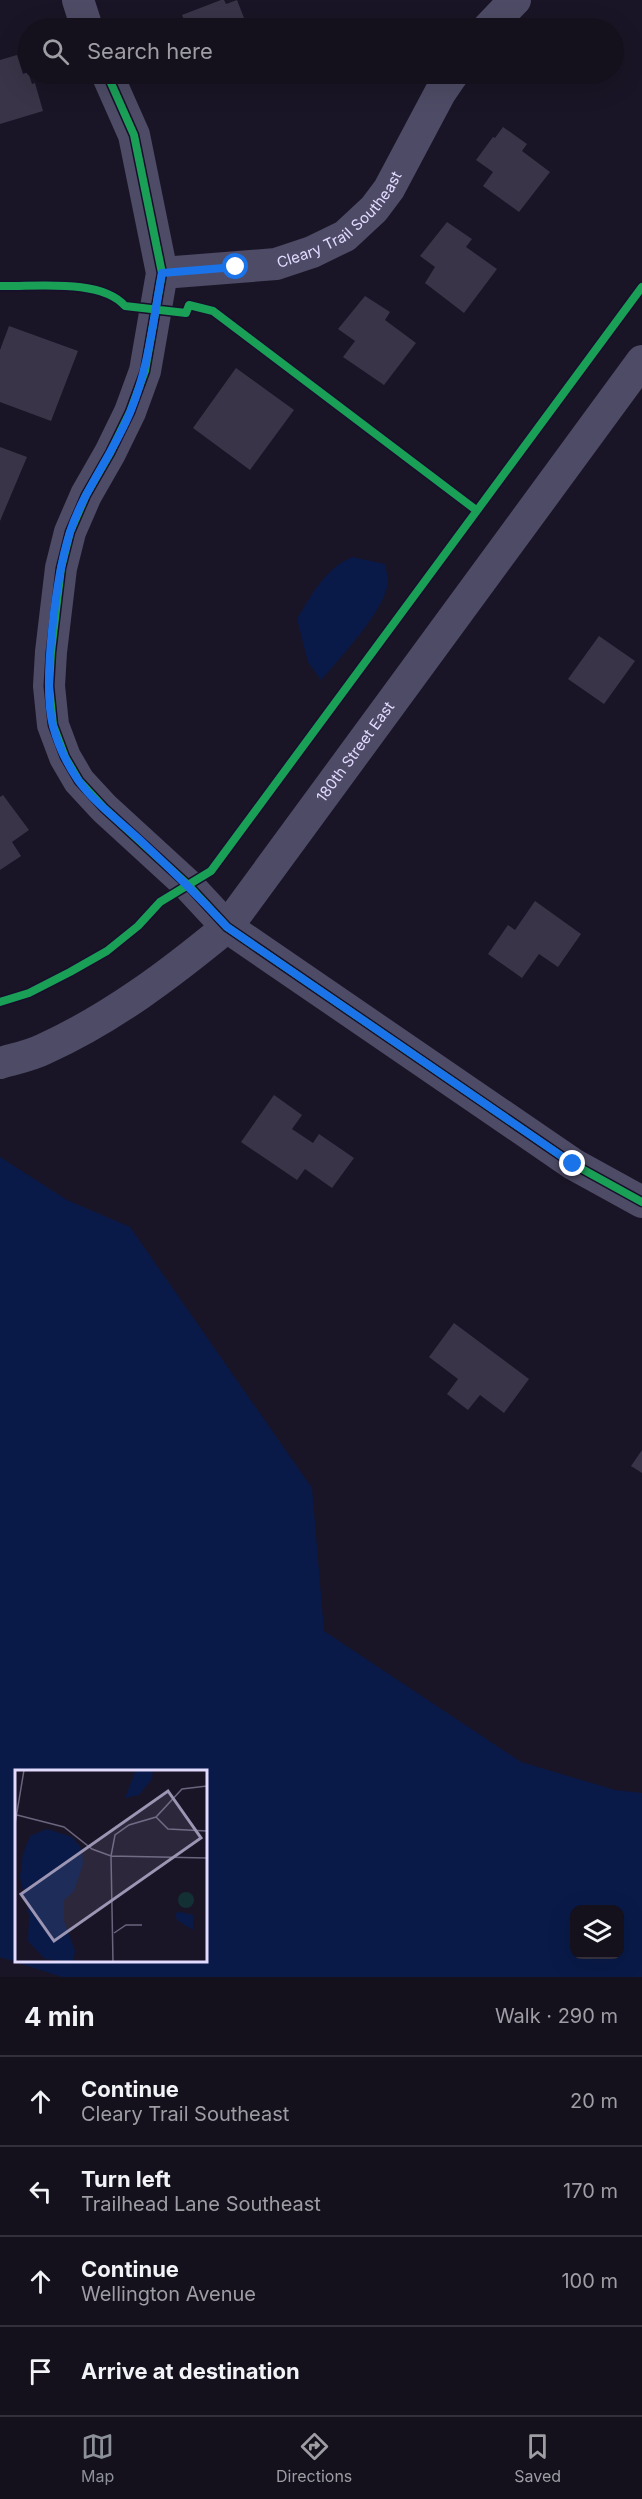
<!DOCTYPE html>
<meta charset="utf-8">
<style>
body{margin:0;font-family:Inter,sans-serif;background:#211e29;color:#f1f3f6}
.controls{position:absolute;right:18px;bottom:18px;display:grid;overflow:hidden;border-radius:12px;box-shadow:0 6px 24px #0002}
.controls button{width:54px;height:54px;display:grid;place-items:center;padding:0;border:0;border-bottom:2px solid #33303b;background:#14101c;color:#f1f3f6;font:30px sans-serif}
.stop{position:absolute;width:18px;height:18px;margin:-14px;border:4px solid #1a73e8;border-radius:50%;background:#fff}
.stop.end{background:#1a73e8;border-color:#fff;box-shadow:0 2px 6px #0008}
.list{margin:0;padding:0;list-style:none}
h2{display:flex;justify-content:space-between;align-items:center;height:78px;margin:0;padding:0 24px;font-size:26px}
h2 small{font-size:20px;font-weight:400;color:#9d9da3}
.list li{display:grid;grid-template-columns:39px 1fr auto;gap:18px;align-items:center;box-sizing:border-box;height:90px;padding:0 24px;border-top:2px solid #33303b}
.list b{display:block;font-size:22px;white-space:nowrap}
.list p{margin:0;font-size:20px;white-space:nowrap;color:#9d9da3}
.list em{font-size:20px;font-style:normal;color:#9d9da3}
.icon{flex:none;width:33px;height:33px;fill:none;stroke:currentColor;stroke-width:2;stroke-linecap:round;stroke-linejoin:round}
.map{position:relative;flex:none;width:642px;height:1977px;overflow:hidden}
.search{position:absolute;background:#14101c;box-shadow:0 6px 24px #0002;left:18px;right:18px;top:18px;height:66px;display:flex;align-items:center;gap:15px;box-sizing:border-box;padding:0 21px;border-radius:33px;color:#9d9da3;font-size:22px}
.sheet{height:438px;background:#14101c}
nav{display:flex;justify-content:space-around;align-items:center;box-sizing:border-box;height:84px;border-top:2px solid #33303b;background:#14101c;font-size:16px;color:#9d9da3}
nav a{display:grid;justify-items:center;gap:3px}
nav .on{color:#8c9099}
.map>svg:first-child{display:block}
</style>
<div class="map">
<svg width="642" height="1977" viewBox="0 0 642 1977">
<rect width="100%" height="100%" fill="#1a1526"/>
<path fill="#091a49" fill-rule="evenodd" d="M352,557L385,564C386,569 388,577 388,583C384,611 341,657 321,680L308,662L297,619C312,594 325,569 352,557Z
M0,1157L67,1200L130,1227L312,1488L324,1631L521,1762L615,1790L642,1793V1977H62L0,1957ZM16,1772H206V1960H16ZM574,1910H620V1954H574Z"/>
<path fill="#393447" d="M221,0H224L226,4L237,0L246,23L235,28H187L182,15Z
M17,55L23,74L28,72L32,84L35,83L43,111L0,124V60Z
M179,74H207L182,83Z
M503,127L527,144L522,151L550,172L519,212L483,186L493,172L476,160L493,137L495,138Z
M447,222L472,239L466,247L497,269L464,313L425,283L435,267L420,256Z
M365,296L390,312L385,320L416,343L384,385L343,357L355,341L338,329Z
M9,326L78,351L51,421L0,402V350Z
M236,368L294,410L250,470L193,428Z
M0,447L27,457L0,521Z
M599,636L635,661L604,704L568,679Z
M3,795L29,830L12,842L21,856L0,870V797Z
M535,901L581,934L558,967L539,954L522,978L488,954L508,925L515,930Z
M274,1095L302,1115L292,1129L313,1143L319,1134L354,1158L332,1188L305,1169L297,1180L241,1142Z
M454,1323L529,1379L504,1413L480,1395L468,1410L447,1394L458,1379L429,1357Z
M642,1450V1473L631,1466Z"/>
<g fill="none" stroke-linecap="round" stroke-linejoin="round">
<g stroke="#4e4b66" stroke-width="32">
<path d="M78,0L87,28"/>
<path d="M488,28L515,0"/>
<path d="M107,74L134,135L162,273L145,371L130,412L110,453L86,495L70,532L61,568L51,652L49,686L53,725L65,757L79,781L104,808L188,885L227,927L573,1164L642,1202"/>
<path id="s1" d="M162,273L276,264L312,252L345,236L374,209L389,189L440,93L453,74"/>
<path id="s2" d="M0,1063C14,1059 30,1056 44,1049C112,1018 170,974 227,927L642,361"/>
</g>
<g stroke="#170f2c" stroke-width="11">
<path id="cycleway" d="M107,74L134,135L162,273L145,371L130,412L110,453L86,495L70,532L61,568L51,652L49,686L53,725L65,757L79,781L104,808L188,885L227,927L573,1164L642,1202
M0,286C35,287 101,278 125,306L186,313L189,305L213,311L476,510
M0,1002L29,993L70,972L107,951L138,926L160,902L211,871L642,287"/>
</g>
<use href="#cycleway" stroke="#1a9f57" stroke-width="8"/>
</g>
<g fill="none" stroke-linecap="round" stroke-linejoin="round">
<path stroke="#1a73e8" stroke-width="8" d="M236,267L162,273C153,320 149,366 131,410C114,453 84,489 70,532C56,576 42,683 53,726C58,745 67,764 78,780C95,804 122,823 143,843C172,870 200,898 227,927L573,1164"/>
</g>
<g text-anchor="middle" stroke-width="6" stroke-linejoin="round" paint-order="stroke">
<g font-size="15" fill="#e2daff" stroke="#170f2c">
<text dy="5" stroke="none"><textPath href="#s1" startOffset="194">Cleary Trail Southeast</textPath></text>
<text dy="5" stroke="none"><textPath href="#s2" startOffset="484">180th Street East</textPath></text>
</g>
</g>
<g transform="translate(15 1770)">
<rect width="192" height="192" fill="#1a1526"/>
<path d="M163 130a8 8 0 1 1 16 0a8 8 0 1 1-16 0Z" fill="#133034"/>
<path d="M121,0H138L137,9L124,25L110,28ZM32,59L57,67L67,79L68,94L59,121L49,130V151L60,181L58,192L30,189L13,171L14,145L5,107L8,84L15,66ZM165,142L178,145V160L162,150L160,143Z" fill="#091a49"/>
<path fill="none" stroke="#6a647d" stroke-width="1.5" d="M2,45L49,57L77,79L96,86L192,88M141,47L153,59L192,61M0,54L9,0M99,163L111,155H127M98,192L96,86L100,65L114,55L141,47L167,19L192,16"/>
<path fill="#9c95b3" fill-opacity="0.15" stroke="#9c95b3" stroke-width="3" d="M153,21L186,68L39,171L6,124Z"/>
<rect width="192" height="192" fill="none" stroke="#e2daff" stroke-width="3"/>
</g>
</svg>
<div class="controls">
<button><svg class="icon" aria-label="layers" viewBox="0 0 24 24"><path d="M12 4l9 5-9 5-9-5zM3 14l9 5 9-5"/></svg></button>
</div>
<div class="stop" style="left:236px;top:267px"></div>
<div class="stop end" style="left:573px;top:1164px"></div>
<div class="search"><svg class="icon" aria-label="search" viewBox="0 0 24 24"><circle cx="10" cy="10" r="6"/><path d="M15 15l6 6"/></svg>Search here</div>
</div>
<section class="sheet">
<h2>4 min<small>Walk · 290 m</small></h2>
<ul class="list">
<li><svg class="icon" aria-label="ahead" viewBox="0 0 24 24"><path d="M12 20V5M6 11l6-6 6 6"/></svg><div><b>Continue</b><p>Cleary Trail Southeast</p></div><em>20 m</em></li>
<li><svg class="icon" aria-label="left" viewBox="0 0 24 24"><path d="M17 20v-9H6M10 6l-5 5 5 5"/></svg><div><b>Turn left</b><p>Trailhead Lane Southeast</p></div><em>170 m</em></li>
<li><svg class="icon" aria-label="ahead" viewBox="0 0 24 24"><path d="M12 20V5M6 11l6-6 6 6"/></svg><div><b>Continue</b><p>Wellington Avenue</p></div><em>100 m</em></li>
<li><svg class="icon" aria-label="arrive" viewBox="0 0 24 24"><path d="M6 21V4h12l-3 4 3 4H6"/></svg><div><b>Arrive at destination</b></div></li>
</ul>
</section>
<nav>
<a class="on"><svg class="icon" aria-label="map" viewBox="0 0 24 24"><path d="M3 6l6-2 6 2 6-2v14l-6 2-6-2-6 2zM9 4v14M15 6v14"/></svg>Map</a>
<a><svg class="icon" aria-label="directions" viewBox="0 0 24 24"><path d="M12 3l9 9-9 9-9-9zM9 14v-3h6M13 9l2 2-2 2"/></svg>Directions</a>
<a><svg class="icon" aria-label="saved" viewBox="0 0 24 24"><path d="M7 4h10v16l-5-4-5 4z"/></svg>Saved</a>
</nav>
